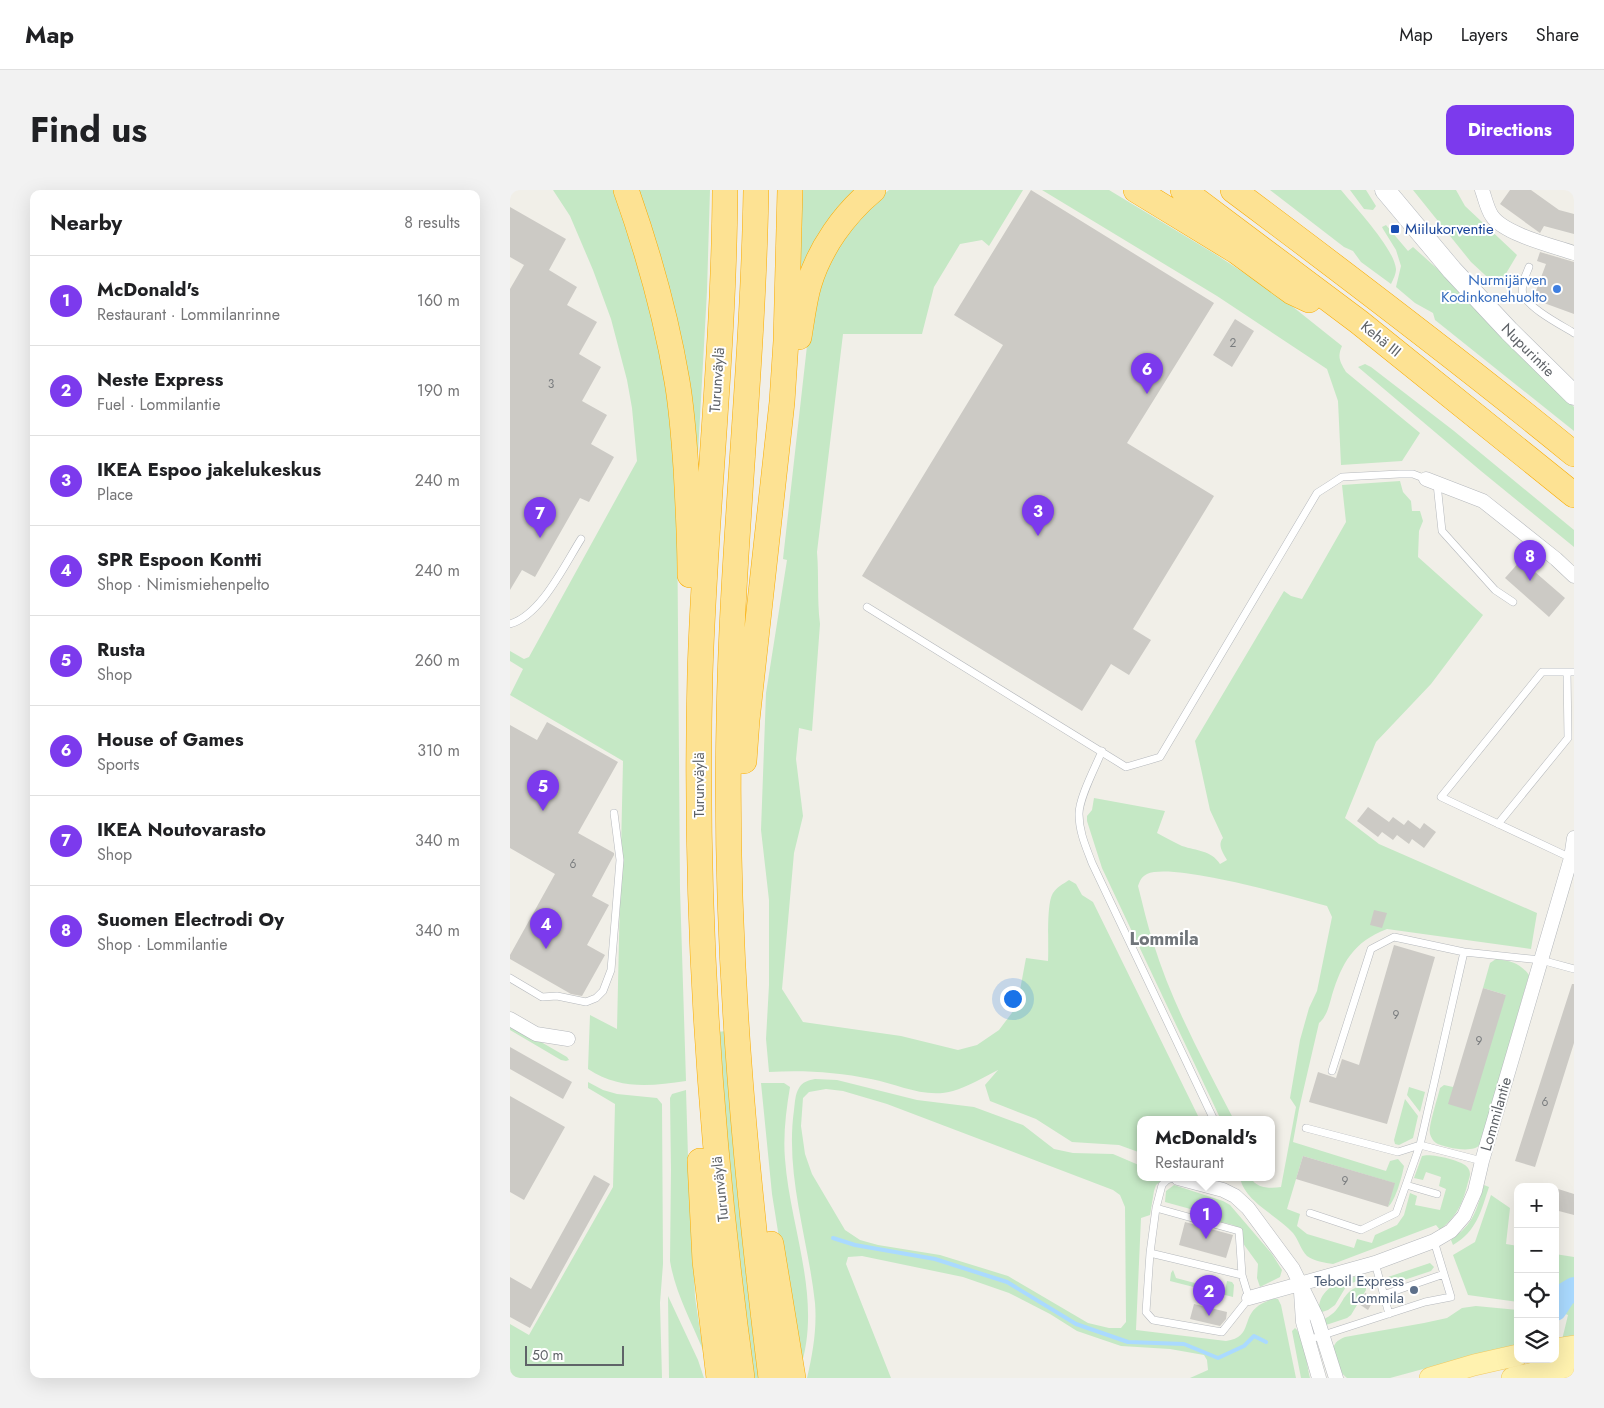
<!DOCTYPE html>
<meta charset="utf-8">
<style>
body{margin:0;font-family:Jost,sans-serif;background:#f2f2f2;color:#202124}
.controls{position:absolute;right:15px;bottom:15px;display:grid;overflow:hidden;border-radius:10px;box-shadow:0 5px 20px #0002}
.controls button{width:45px;height:45px;display:grid;place-items:center;padding:0;border:0;border-bottom:1px solid #e0e0e0;background:#fff;color:#202124;font:25px sans-serif}
.scale{position:absolute;left:15px;bottom:12px;width:99px;box-sizing:border-box;padding-left:5px;border:2px solid #5f6368;border-top:0;font-size:14px;line-height:18px;white-space:nowrap;color:#5f6368;-webkit-text-stroke:4px #fff;paint-order:stroke}
.you{position:absolute;left:502px;top:808px;width:18px;height:18px;margin:-12px;border:4px solid #fff;border-radius:50%;background:#1a73e8;box-shadow:0 0 0 8px #1a73e833}
.badge{display:grid;place-items:center;width:32px;height:32px;border-radius:50%;background:#7c3aed;color:#fff;font-size:16px;font-weight:700}
.pin{position:absolute;translate:-50% -41px;filter:drop-shadow(0 1px 2px #0008)}
.pin::after{content:'';position:absolute;top:26px;width:18px;height:15px;background:inherit;clip-path:polygon(0 0,100% 0,50% 100%)}
.popup{position:absolute;left:627px;top:926px;width:138px;height:65px;box-sizing:border-box;display:grid;place-content:center;border-radius:10px;background:#fff;filter:drop-shadow(0 1px 4px #0005);font-size:16px;white-space:nowrap;color:#757577}
.popup b{font-size:19px;color:#202124}
.popup::after{content:'';position:absolute;left:50%;top:100%;margin-left:-10px;border:10px solid transparent;border-top-color:#fff}
.list{margin:0;padding:0;list-style:none}
h2{display:flex;justify-content:space-between;align-items:center;height:65px;margin:0;padding:0 20px;font-size:21px}
h2 small{font-size:16px;font-weight:400;color:#757577}
.list li{display:grid;grid-template-columns:32px 1fr auto;gap:15px;align-items:center;box-sizing:border-box;height:90px;padding:0 20px;border-top:1px solid #e0e0e0}
.list b{display:block;font-size:19px;white-space:nowrap}
.list p{margin:0;font-size:16px;white-space:nowrap;color:#757577}
.list em{font-size:16px;font-style:normal;color:#757577}
.icon{flex:none;width:28px;height:28px;fill:none;stroke:currentColor;stroke-width:2;stroke-linecap:round;stroke-linejoin:round}
.map{position:relative;flex:none;width:1064px;height:1188px;overflow:hidden;border-radius:10px}
header{display:flex;align-items:center;gap:30px;box-sizing:border-box;height:70px;padding:0 25px;background:#fff;border-bottom:1px solid #e0e0e0}
header strong{font-size:24px}
nav{display:flex;gap:28px;margin-inline-start:auto;font-size:18px}
.intro{display:flex;align-items:center;justify-content:space-between;box-sizing:border-box;height:120px;padding:0 30px}
h1{margin:0;font-size:35px}
.button{padding:12px 22px;border-radius:10px;background:#7c3aed;color:#fff;font-size:18px;font-weight:700}
main{display:flex;gap:30px;padding:0 30px}
aside{flex:1;background:#fff;border-radius:10px;box-shadow:0 5px 20px #0002}
.map>svg:first-child{display:block}
</style>
<header>
<strong>Map</strong>
<nav><a>Map</a><a>Layers</a><a>Share</a></nav>
</header>
<div class="intro"><h1>Find us</h1><a class="button">Directions</a></div>
<main>
<aside>
<h2>Nearby<small>8 results</small></h2>
<ul class="list">
<li><span class="badge">1</span><div><b>McDonald's</b><p>Restaurant · Lommilanrinne</p></div><em>160 m</em></li>
<li><span class="badge">2</span><div><b>Neste Express</b><p>Fuel · Lommilantie</p></div><em>190 m</em></li>
<li><span class="badge">3</span><div><b>IKEA Espoo jakelukeskus</b><p>Place</p></div><em>240 m</em></li>
<li><span class="badge">4</span><div><b>SPR Espoon Kontti</b><p>Shop · Nimismiehenpelto</p></div><em>240 m</em></li>
<li><span class="badge">5</span><div><b>Rusta</b><p>Shop</p></div><em>260 m</em></li>
<li><span class="badge">6</span><div><b>House of Games</b><p>Sports</p></div><em>310 m</em></li>
<li><span class="badge">7</span><div><b>IKEA Noutovarasto</b><p>Shop</p></div><em>340 m</em></li>
<li><span class="badge">8</span><div><b>Suomen Electrodi Oy</b><p>Shop · Lommilantie</p></div><em>340 m</em></li>
</ul>
</aside>
<div class="map">
<svg width="1064" height="1188" viewBox="0 0 1064 1188">
<rect width="100%" height="100%" fill="#f1efe8"/>
<path fill="#c5e8c5" fill-rule="evenodd" d="M43,0H106L146,134L157,196L162,251L167,309L170,699L176,891C141,896 110,900 78,879L80,825L107,839L113,571L0,505L13,479L0,471V461L14,469L19,467L127,271L122,218L117,190L101,129L83,80L60,26Z
M124,0H200L197,101L186,299Z
M292,0H348L290,95Z
M379,0H513L479,56L472,50L450,54L424,97L412,144H333L307,362C309,386 307,410 310,434L302,541L289,538L286,569L293,626L284,663L272,799L293,832L391,846L448,860L467,855L489,840L507,816L516,768L538,771C539,756 536,714 543,703C547,697 553,694 559,690L566,694L572,705L583,712L690,930H631V963L609,955L562,952L526,929L480,911L475,895L488,880C474,887 457,897 443,901C415,909 388,894 361,889C327,882 293,880 259,882L256,849L259,795V710L251,640L256,503L277,370L273,369L298,147L315,81L335,45L374,4Z
M532,0H599L705,64L768,105L832,156C827,167 830,172 836,182L910,243L892,271L831,275L828,211L817,179L707,106Z
M760,0H831C845,17 884,58 886,79C886,84 883,90 881,94L851,72L843,61L834,57Z
M840,0H856L866,16L863,20L854,19Z
M903,0H946L955,16L1007,65L988,97L961,72Z
M876,35L898,61L903,57L932,83L1064,217V241L925,130L923,123L905,113L886,97L891,76L886,60L873,39L872,37Z
M855,174L861,177L944,241L1064,340V357L971,281L848,177Z
M890,291L893,302L901,311L902,321H910L913,331L909,341L908,367L973,425L921,494L866,552L835,628L869,654L1027,723L1021,759L877,739C843,752 832,773 822,805C819,816 817,826 809,833L789,919L783,952L876,981L880,971L888,969L894,976C892,986 886,1010 878,1017L884,993L793,966L777,1019L790,1024L787,1036L797,1044L844,1058L847,1049L862,1053L865,1045L887,1035L894,1025L900,1003L907,1006L905,1015L930,1020L936,999L929,996L931,987L916,982L913,990L904,988L912,966C921,963 947,970 955,975C959,978 960,981 960,985C953,1011 951,1022 930,1040L926,1035L823,1074C815,1073 804,1071 797,1066C791,1060 788,1049 783,1043C767,1025 735,1012 730,988H741C746,998 760,999 771,997L786,917L780,908L790,850L799,818L807,801L822,727L817,716C784,707 663,672 637,684C631,687 630,691 628,696C633,715 637,734 643,752C662,814 694,872 724,930H711L592,678L577,631V626L582,620L584,608L655,621L647,643C655,647 663,652 672,656C687,661 701,660 710,674L717,670C713,663 707,655 713,648L700,620L685,551L774,401L781,406L792,409L836,332L832,295Z
M986,769C1001,771 1010,773 1019,785L970,954C965,964 935,958 926,953C923,951 921,947 920,944C918,937 928,907 930,898L934,895L943,897L996,805L973,798L980,773Z
M0,834L57,867L59,870L56,871L51,870L0,840Z
M218,841L254,1188H243L231,1100L206,842Z
M305,889L327,890L407,910L464,917L513,935L544,959L563,963L603,964L631,976V988H652V990L646,995L644,1001L640,1025L631,1028L626,1140L716,1151C745,1147 729,1125 753,1113C758,1111 762,1108 768,1109L771,1115L786,1188H680L698,1180L697,1170L694,1165L660,1159L611,1156L567,1141L540,1124L499,1103L453,1087L352,1066L338,1067L336,1074L381,1188H297C303,1163 307,1138 305,1113C298,1048 275,985 284,920C285,913 285,904 289,898C292,892 299,890 305,889ZM316,899L333,901L377,914L603,1000L610,1005L615,1017L616,1132L611,1138H599L578,1133L498,1086L430,1065L368,1055L350,1050L335,1040L302,984L295,964L291,936L293,908L299,902Z
M78,892L93,900L107,904L147,908L152,914L153,1074L150,1113L152,1188H0V1134L19,1145L103,997L105,914L78,898Z
M251,893H274L280,897C276,921 273,945 275,969C280,1038 313,1110 290,1179L262,1004Z
M899,897L915,902L910,922L897,905Z
M176,900L179,1000L183,1055L185,1107L193,1160C181,1131 165,1102 160,1071L161,980L160,908L162,904Z
M895,909L908,926L903,948L889,955L885,954L884,950Z
M664,995L713,1011L720,1015L762,1064L772,1080L770,1087L750,1097L747,1088L748,1074L732,1052L729,1038L723,1035L687,1026L684,1020L655,1012L656,1001Z
M974,995L979,997C971,1021 967,1041 943,1055L941,1050C964,1033 966,1022 974,995Z
M981,1005L1000,1018L996,1054L1008,1056V1112L958,1105L943,1065L965,1052Z
M1045,1064L1064,1067V1152L1051,1154L1058,1125L1045,1120Z
M920,1073L924,1077L921,1081L882,1094L877,1093V1088L878,1087Z
M663,1080L666,1088L715,1101L717,1091L722,1092L724,1095L723,1107L660,1091L661,1083Z
M847,1086L851,1087L852,1089L837,1095L825,1115L818,1120L809,1123C807,1099 828,1092 847,1086Z
M855,1094L856,1096V1100L841,1125L837,1128L816,1135L812,1130C833,1121 829,1108 843,1099C846,1097 851,1096 855,1094Z
M158,1106L188,1170L194,1188H159Z
M966,1116L1008,1120V1160L950,1169L880,1188H837C832,1184 830,1180 828,1174C822,1161 820,1153 835,1147L914,1133L937,1128L952,1118Z
M785,1138C794,1145 797,1176 800,1188H791L782,1141Z"/>
<g fill="none" stroke-linecap="round" stroke-linejoin="round">
<path stroke="#aadaff" stroke-width="4" d="M323,1048L345,1055L425,1069L497,1092L566,1134L618,1152L674,1154L708,1168L734,1156L744,1146L756,1152"/>
<path stroke="#aadaff" stroke-width="24" d="M1045,1119L1054,1105L1064,1099"/>
</g>
<path fill="#cccac5" d="M521,0L704,113L617,253L704,306L623,439L641,450L619,485L601,474L572,521L352,386L493,155L444,125Z
M1000,0H1021L1049,20L1064,24V44L1034,36L1030,43L990,14Z
M0,17L56,49L39,80L67,97L57,115L87,132L69,164L91,177L72,211L97,225L81,254L104,267L79,312L70,308L25,387L12,380L0,400V99L14,75L0,67Z
M1030,62L1064,72V124L1023,109L1036,74L1027,71Z
M725,129L744,141L722,177L703,165Z
M1011,370L1055,408L1039,427L995,388Z
M37,532L108,572L68,643L104,663V665L82,706L99,715L77,755L95,765L72,806L61,804L0,769V765L45,684L0,658V535L27,550Z
M858,617L879,632L883,627L894,635L898,630L910,639L914,633L926,642L914,658L902,649L899,654L887,645L883,650L872,642L868,647L847,631Z
M864,720L877,723L872,738L860,735Z
M884,755L925,767L877,934L799,912L808,882L826,888L832,869L849,875Z
M1062,794H1064V853L1025,977L1005,971Z
M973,798L996,805L961,921L938,914Z
M0,857L62,892L53,909L0,879Z
M0,906L55,937L14,1010L0,1002Z
M793,966L885,993L878,1017L786,989Z
M84,985L100,994L20,1138L0,1127V1087L21,1099Z
M1045,998L1064,1004V1025L1045,1020Z
M675,1032L723,1045L716,1068L669,1055Z
M855,1103L865,1108L858,1120L849,1114Z
M684,1114L717,1122L716,1129L710,1136L680,1129Z"/>
<g fill="none" stroke-linecap="round" stroke-linejoin="round">
<g stroke="#b5b8bc" stroke-width="8">
<path id="lane" d="M1019,77C1016,85 1010,95 1013,104C1018,118 1051,135 1064,143
M927,294L932,341L985,400L1003,412
M357,417L616,577L650,567L807,303L832,287L889,284H903L916,289
M0,434C31,425 54,376 71,349
M592,561C585,578 569,608 569,624C569,642 576,657 582,673L704,930
M988,634L1058,548L1057,482
M1061,668L931,607L1032,482H1064
M954,762L910,955L972,971
M0,788L32,807L47,806L76,812L86,808L93,801L101,780L110,670L104,623
M822,881L861,759L884,747L954,762L1031,770L1064,779
M796,938L888,962L910,955
M896,995L927,1004
M646,1018L729,1041L732,1085L739,1108L712,1142L643,1130L636,1122L640,1063L646,1018L652,995L657,990L664,988
M800,1023L851,1040L886,1023L910,955
M640,1063L732,1085
M865,1073L879,1124
M873,1105L934,1084
M798,1150L915,1112L941,1107L924,1051"/>
</g>
<g stroke="#b5b8bc" stroke-width="15">
<path id="street" d="M972,0C975,8 977,19 982,26C994,44 1043,56 1064,63
M916,289L973,311L1046,369L1064,386
M0,829L26,844L58,849
M668,988L713,1000L725,1006L738,1018L783,1079L807,1128L826,1188
M791,1102L793,1132L809,1188
M739,1108L865,1073L924,1051L941,1041L954,1026L965,1001L972,971L1061,668L1064,648"/>
</g>
<g stroke="#b6babf" stroke-width="21">
<path id="secondary" d="M875,0L942,80L999,141L1064,205"/>
</g>
<g stroke="#f2c960" stroke-width="22">
<path id="primary" d="M1045,1159L1064,1156
M920,1188L964,1175L1008,1165
M1002,1188L1024,1183L1064,1177"/>
</g>
<g stroke="#f9ab00" stroke-width="26">
<path id="highway" d="M116,0C138,62 156,126 167,191C172,220 174,249 176,278C178,314 180,349 180,385
M215,0C214,162 195,322 190,484C184,720 200,955 232,1188
M246,0C243,178 222,354 219,532C214,751 234,970 261,1188
M626,0L726,61L782,102L799,110
M673,0L849,132L1064,305
M723,0C838,86 953,173 1064,264
M289,147C292,129 294,111 299,94C310,58 334,24 363,0
M234,571L237,530L272,212L276,151L280,0
M190,971L195,1071L209,1188
M261,1054L283,1188"/>
</g>
<use href="#lane" stroke="#fff" stroke-width="7"/>
<use href="#street" stroke="#fff" stroke-width="14"/>
<use href="#secondary" stroke="#fff" stroke-width="20"/>
<use href="#primary" stroke="#fff2af" stroke-width="21"/>
<use href="#highway" stroke="#fde293" stroke-width="25"/>
</g>
<rect fill="#1a4fb4" stroke="#fff" stroke-width="2" x="880" y="34" width="10" height="10" rx="2.5"/>
<circle fill="#3f7fe0" stroke="#fff" stroke-width="2" cx="1047" cy="99" r="5"/>
<circle fill="#5c6f8a" stroke="#fff" stroke-width="2" cx="904" cy="1100" r="5"/>
<g text-anchor="middle" stroke-width="4" stroke-linejoin="round" paint-order="stroke">
<g font-size="12" fill="#7a7d7f">
<text x="723" y="157">2</text>
<text x="41" y="198">3</text>
<text x="63" y="678">6</text>
<text x="886" y="829">9</text>
<text x="969" y="855">9</text>
<text x="1035" y="916">6</text>
<text x="835" y="995">9</text>
</g>
<g font-size="15" fill="#164399" stroke="#fff" text-anchor="start">
<text x="895" y="44">Miilukorventie</text>
</g>
<g font-size="15" fill="#366cbe" stroke="#fff" text-anchor="end">
<text x="1037" y="95">Nurmijärven<tspan x="1037" dy="17">Kodinkonehuolto</tspan></text>
</g>
<g font-size="15" fill="#5f6368" stroke="#fff">
<text transform="translate(871 149) rotate(39)" y="5">Kehä III</text>
<text transform="translate(1018 160) rotate(45)" y="5">Nupurintie</text>
<text transform="translate(207 190) rotate(-86)" y="5">Turunväylä</text>
<text transform="translate(189 595) rotate(-90)" y="5">Turunväylä</text>
<text transform="translate(986 924) rotate(-74)" y="5">Lommilantie</text>
<text transform="translate(210 999) rotate(-96)" y="5">Turunväylä</text>
</g>
<g font-size="15" fill="#4e5e75" stroke="#fff" text-anchor="end">
<text x="894" y="1096">Teboil Express<tspan x="894" dy="17">Lommila</tspan></text>
</g>
<g font-size="18" font-weight="bold" fill="#70757a" stroke="#fff">
<text x="654" y="755">Lommila</text>
</g>
</g>
</svg>
<div class="controls">
<button>+</button>
<button>−</button>
<button><svg class="icon" aria-label="locate" viewBox="0 0 24 24"><circle cx="12" cy="12" r="6"/><path d="M12 2v4M12 18v4M2 12h4M18 12h4"/></svg></button>
<button><svg class="icon" aria-label="layers" viewBox="0 0 24 24"><path d="M12 4l9 5-9 5-9-5zM3 14l9 5 9-5"/></svg></button>
</div>
<div class="scale">50 m</div>
<div class="you"></div>
<div class="pin badge" style="left:696px;top:1049px">1</div>
<div class="popup"><b>McDonald's</b>Restaurant</div>
<div class="pin badge" style="left:699px;top:1126px">2</div>
<div class="pin badge" style="left:528px;top:346px">3</div>
<div class="pin badge" style="left:36px;top:759px">4</div>
<div class="pin badge" style="left:33px;top:621px">5</div>
<div class="pin badge" style="left:637px;top:204px">6</div>
<div class="pin badge" style="left:30px;top:348px">7</div>
<div class="pin badge" style="left:1020px;top:391px">8</div>
</div>
</main>
